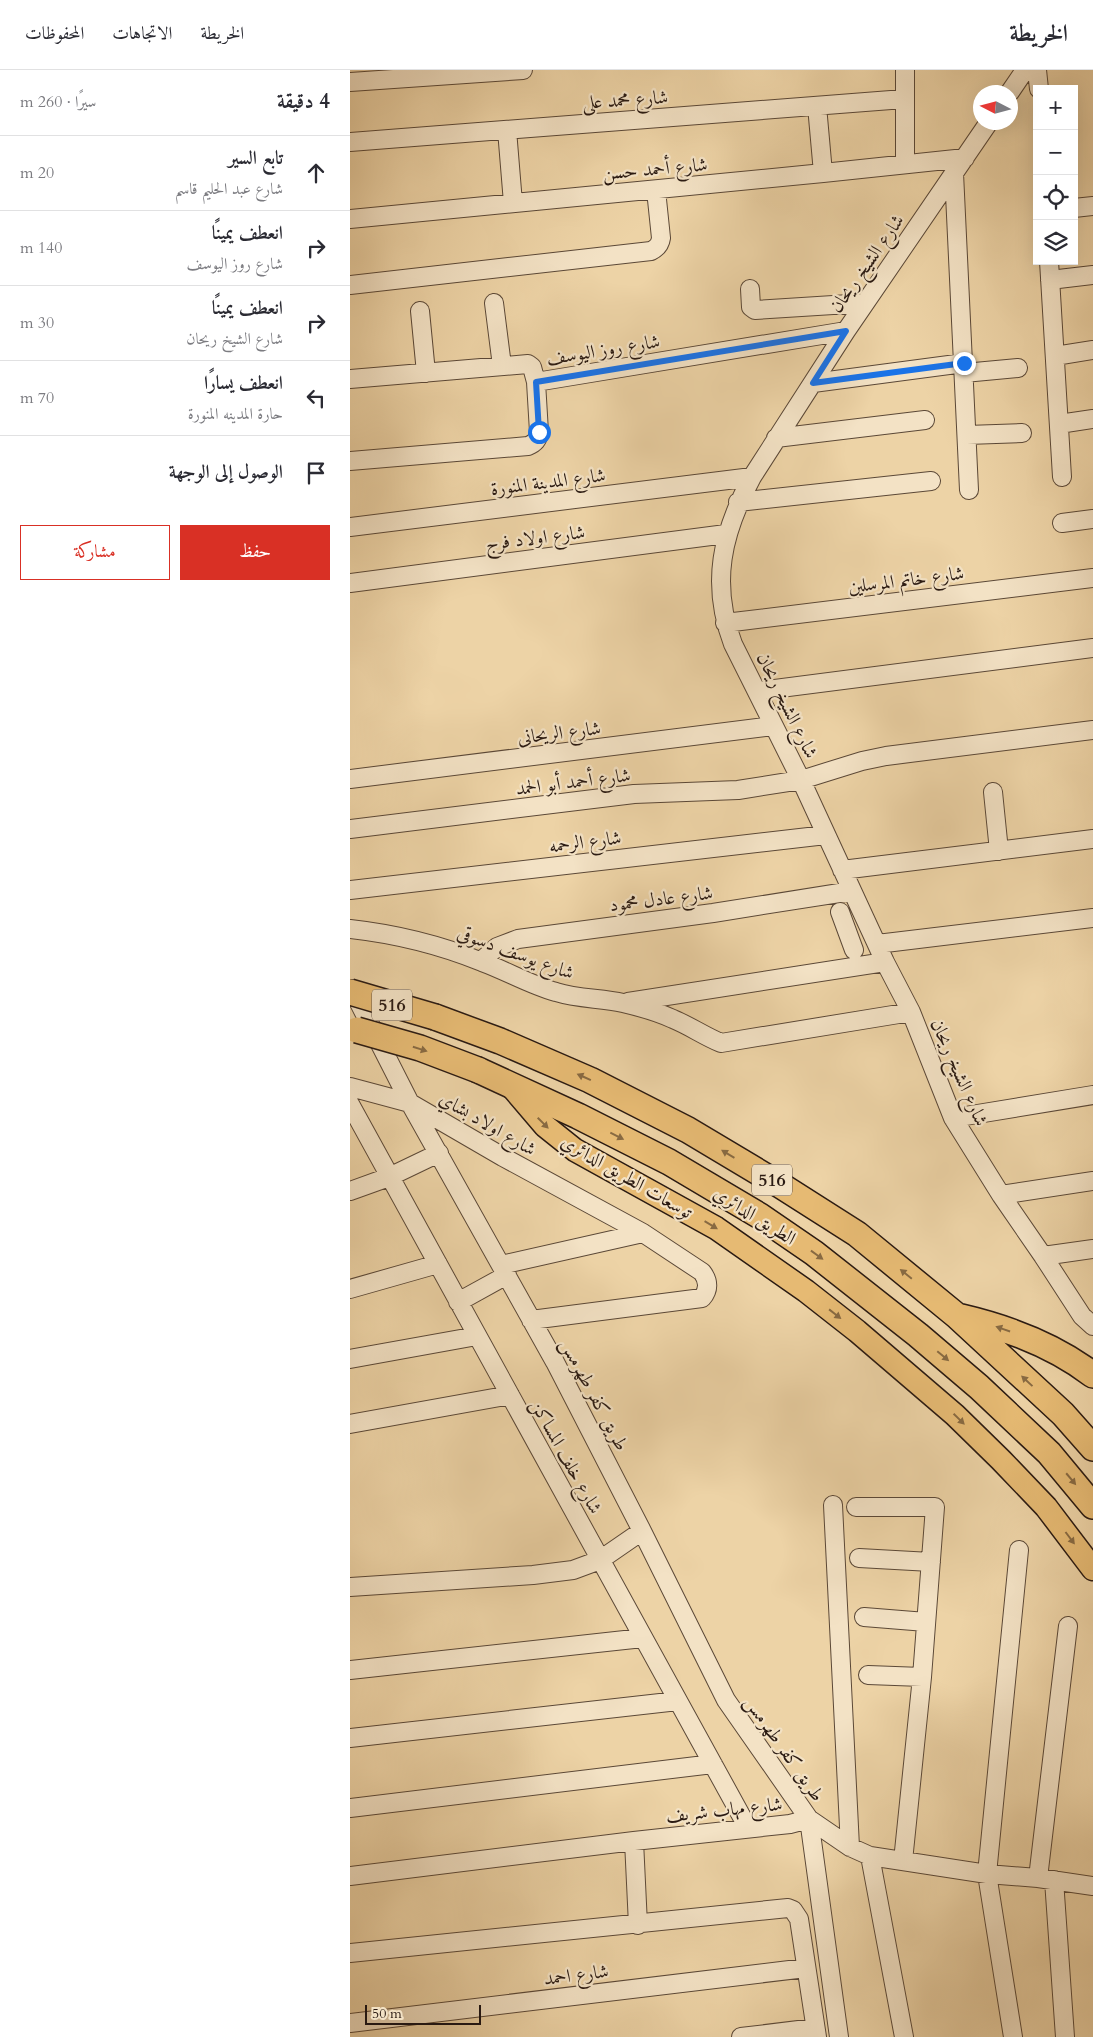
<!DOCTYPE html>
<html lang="ar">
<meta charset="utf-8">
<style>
body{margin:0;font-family:Cardo,Amiri,serif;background:#f7f7f7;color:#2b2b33;direction:rtl}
.controls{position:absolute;right:15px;top:15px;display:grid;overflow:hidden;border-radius:0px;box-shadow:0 5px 20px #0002}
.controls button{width:45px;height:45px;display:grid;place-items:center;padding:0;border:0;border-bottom:1px solid #e1e1e2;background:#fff;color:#2b2b33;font:25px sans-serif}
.compass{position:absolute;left:623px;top:15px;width:45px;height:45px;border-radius:50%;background:#fff;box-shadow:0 5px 20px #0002;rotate:276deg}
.scale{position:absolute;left:15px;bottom:12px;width:116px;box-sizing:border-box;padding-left:5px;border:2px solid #2a1a12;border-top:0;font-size:14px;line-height:18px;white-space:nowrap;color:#2a1a12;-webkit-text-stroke:4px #f3e2c5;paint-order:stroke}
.stop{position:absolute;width:15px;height:15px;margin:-11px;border:4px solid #1a73e8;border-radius:50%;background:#fff}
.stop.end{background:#1a73e8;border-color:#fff;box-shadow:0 1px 5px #0008}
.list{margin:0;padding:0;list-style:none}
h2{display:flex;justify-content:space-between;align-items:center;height:65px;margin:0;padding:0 20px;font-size:21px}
h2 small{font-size:16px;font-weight:400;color:#7c7c81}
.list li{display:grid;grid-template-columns:32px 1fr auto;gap:15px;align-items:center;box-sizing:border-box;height:75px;padding:0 20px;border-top:1px solid #e1e1e2}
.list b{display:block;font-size:19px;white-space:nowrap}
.list p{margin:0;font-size:16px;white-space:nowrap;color:#7c7c81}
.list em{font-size:16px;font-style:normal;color:#7c7c81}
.actions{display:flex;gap:10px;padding:15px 20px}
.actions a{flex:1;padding:11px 0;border:1px solid #d93025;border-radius:0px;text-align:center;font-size:18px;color:#d93025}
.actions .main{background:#d93025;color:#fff}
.icon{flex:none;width:28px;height:28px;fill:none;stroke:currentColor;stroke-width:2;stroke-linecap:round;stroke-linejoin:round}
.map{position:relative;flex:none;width:743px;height:1967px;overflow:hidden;direction:ltr}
header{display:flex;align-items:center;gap:30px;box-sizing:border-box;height:70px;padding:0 25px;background:#fff;border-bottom:1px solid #e1e1e2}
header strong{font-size:24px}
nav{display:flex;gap:28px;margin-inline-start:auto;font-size:18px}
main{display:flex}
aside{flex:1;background:#fff}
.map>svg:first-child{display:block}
</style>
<header>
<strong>الخريطة</strong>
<nav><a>الخريطة</a><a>الاتجاهات</a><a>المحفوظات</a></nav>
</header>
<main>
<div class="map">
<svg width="743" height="1967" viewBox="0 0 743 1967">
<rect width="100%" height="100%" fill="#edd3a6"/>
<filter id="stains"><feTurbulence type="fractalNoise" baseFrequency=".004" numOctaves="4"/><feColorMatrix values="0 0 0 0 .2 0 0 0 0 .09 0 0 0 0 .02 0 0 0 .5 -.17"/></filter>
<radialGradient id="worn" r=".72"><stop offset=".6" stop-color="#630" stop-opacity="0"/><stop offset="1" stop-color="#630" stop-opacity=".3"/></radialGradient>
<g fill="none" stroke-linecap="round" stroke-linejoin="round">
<g stroke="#5b4837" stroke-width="20">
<path id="minor" d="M555,0V94
M687,0L689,19
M0,12L173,0
M660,22L675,0
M467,36L473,103
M639,52L496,261L402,407C372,463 360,513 383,574L451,710L535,892L561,942L603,1048L651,1125L693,1186L732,1246L743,1256
M157,60L163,133
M0,72L554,29
M604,103L619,420
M724,138L743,136
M0,149L473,103L615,88
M699,191L712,407
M700,210L743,205
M0,215L301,181C307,178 310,175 311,168L306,120
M400,219L401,237L405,240L515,233
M144,233L152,296
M70,241L76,303
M705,286L743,280
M614,303L668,298
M0,309L178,294L182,297L186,312L496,261
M463,313L614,293
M709,354L743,349
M617,365L672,363
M426,368L575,350
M0,391L178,376C185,373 188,370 189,362L186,312
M388,432L581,411
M712,453L743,449
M0,457L402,407
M0,513L376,464
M375,553L743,508
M408,621L743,578
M0,709L423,656
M643,722L649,781
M0,759L284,724L388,720L451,710L512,691L536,686L743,660
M492,800L743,769
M0,820L476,765
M490,842L504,880
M0,859C45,864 90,875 132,892C157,901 180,915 206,922C228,929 251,928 273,933C290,937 308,942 323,949C340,956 354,966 371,973L561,942
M527,874L743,848
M131,891L147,877L168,869L363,843L502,821
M2,919L60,1033L205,1292L292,1461L376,1630L459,1749L500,1777L520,1786L637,1804L688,1808L743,1816
M278,932L535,892
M0,1017L60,1033L153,1087L293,1163L352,1202C359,1211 359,1220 352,1228L181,1250
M0,1034L398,1758
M603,1048L743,1025
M0,1121L39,1107L89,1083
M651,1125L743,1111
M693,1186L743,1179
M151,1195L293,1163
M0,1219L88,1194
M108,1232L157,1205
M0,1289L127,1266
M0,1354L160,1325
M483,1435L500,1777
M506,1437H585L572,1607L553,1791
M509,1488L581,1492
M0,1517L183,1505L223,1500L250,1490L292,1461
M514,1547L576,1552
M0,1600L293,1568
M518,1605L572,1607
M0,1668L328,1631
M0,1738L363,1694
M459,1749L489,1967
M284,1771L288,1855
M520,1786L554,1967
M0,1806L284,1771L440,1754L459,1749
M688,1808L718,1556
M704,1810L715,1967
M0,1883L438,1838L443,1840L449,1849L467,1967
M0,1953L456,1898
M391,1967L465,1958
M663,1967L637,1804L669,1480"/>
</g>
<g stroke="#2a1a12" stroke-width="25">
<path id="major" d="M161,1016L195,1056L225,1080L366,1158L456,1221L507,1261L605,1345L651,1390L696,1437L743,1499"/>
</g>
<g stroke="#2a1a12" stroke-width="28">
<path id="highway" d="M85,947L150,971L240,1010L338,1060L430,1115L507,1164L607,1246L713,1344L743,1378
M128,1000L228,1046L319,1092L410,1146L464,1183L568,1265L629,1317L699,1383L743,1436
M611,1247C658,1258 704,1275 743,1305"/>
</g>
<use href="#minor" stroke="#f3e2c5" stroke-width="18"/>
<use href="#major" stroke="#e6ba73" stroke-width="22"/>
<use href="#highway" stroke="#e6ba73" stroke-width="25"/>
<g stroke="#2a1a12" stroke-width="28" stroke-linecap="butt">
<path id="highway-bridge" d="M0,922L85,947
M7,960L70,978L128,1000"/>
</g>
<use href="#highway-bridge" stroke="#e6ba73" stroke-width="25"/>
</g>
<defs><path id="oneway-solid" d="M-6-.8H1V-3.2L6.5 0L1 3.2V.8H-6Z" transform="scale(1.25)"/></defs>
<g fill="#886a42">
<use href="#oneway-solid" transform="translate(70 979) rotate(18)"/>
<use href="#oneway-solid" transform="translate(234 1007) rotate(-156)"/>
<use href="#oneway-solid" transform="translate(193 1053) rotate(45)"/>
<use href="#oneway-solid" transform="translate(267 1066) rotate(27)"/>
<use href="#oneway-solid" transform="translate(378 1084) rotate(-149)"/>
<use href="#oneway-solid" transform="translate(361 1155) rotate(31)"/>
<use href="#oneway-solid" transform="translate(467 1185) rotate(36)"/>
<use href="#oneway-solid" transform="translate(556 1204) rotate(-141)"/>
<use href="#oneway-solid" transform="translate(485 1244) rotate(38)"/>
<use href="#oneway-solid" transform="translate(653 1259) rotate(-161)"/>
<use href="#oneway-solid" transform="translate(593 1286) rotate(40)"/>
<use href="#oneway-solid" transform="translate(677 1311) rotate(-137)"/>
<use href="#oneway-solid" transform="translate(609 1349) rotate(44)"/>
<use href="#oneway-solid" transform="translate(721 1409) rotate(50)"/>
<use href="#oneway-solid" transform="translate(720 1468) rotate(53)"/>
</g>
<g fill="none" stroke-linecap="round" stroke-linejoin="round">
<path stroke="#1a73e8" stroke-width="6" d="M189,362L186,312L496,261L463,313L614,293"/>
</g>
<g text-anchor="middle" stroke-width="4.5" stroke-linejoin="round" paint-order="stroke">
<g fill="#f3e2c5" stroke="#665648" stroke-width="1">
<rect x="22" y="919.5" width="40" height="31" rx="4"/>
<rect x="402" y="1094.5" width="40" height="31" rx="4"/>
</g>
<g font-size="18" font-weight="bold" fill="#2a1a12">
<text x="42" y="941">516</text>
<text x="422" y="1116">516</text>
</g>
<g font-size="19" fill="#2a1a12" stroke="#f3e2c5">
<text transform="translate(275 29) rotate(-4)" y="7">شارع محمد على</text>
<text transform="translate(305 98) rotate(-5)" y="7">شارع أحمد حسن</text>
<text transform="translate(516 193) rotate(-55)" y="7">شارع الشيخ ريحان</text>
<text transform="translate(253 279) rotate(-9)" y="7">شارع روز اليوسف</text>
<text transform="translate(198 411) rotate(-7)" y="7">شارع المدينة المنورة</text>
<text transform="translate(185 467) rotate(-7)" y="7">شارع اولاد فرج</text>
<text transform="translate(556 509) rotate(-7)" y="7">شارع خاتم المرسلين</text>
<text transform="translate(438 635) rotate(64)" y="7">شارع الشيخ ريحان</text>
<text transform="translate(209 662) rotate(-7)" y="7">شارع الريحانى</text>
<text transform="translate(223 711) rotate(-7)" y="7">شارع أحمد أبو الحمد</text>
<text transform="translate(235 771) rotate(-7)" y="7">شارع الرحمه</text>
<text transform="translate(311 828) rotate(-7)" y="7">شارع عادل محمود</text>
<text transform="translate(166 882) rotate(20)" y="7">شارع يوسف دسوقي</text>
<text transform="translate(610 1002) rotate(66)" y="7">شارع الشيخ ريحان</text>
<text transform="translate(138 1053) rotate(30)" y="7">شارع اولاد بشاي</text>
<text transform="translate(277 1106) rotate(30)" y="7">توسعات الطريق الدائري</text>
<text transform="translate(405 1145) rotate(32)" y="7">الطريق الدائري</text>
<text transform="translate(245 1324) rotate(62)" y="7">طريق كفر طهرمس</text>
<text transform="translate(217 1386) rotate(61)" y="7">شارع خلف المساكن</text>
<text transform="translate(435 1678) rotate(55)" y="7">طريق كفر طهرمس</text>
<text transform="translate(374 1739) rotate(-6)" y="7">شارع مهاب شريف</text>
<text transform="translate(226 1904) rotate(-7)" y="7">شارع احمد</text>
</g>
</g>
<rect width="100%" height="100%" filter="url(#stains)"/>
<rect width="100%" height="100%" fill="url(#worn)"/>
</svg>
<div class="controls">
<button>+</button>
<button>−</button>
<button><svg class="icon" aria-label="locate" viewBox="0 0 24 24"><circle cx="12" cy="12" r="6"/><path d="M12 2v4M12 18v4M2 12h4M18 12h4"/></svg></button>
<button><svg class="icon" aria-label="layers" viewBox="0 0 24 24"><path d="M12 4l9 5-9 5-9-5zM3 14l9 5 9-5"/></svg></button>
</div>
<svg class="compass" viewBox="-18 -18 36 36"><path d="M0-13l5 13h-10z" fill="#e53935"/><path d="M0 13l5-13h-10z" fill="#7c7c81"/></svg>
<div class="scale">50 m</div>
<div class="stop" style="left:189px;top:362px"></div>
<div class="stop end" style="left:614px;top:293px"></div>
</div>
<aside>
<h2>4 دقيقة<small>سيرًا · 260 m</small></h2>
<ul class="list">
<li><svg class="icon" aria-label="ahead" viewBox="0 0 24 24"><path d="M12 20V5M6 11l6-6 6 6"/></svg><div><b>تابع السير</b><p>شارع عبد الحليم قاسم</p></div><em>20 m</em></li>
<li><svg class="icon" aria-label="right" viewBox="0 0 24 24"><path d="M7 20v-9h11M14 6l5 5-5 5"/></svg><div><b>انعطف يمينًا</b><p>شارع روز اليوسف</p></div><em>140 m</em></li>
<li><svg class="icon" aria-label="right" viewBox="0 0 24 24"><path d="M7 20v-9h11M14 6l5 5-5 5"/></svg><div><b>انعطف يمينًا</b><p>شارع الشيخ ريحان</p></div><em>30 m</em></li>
<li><svg class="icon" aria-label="left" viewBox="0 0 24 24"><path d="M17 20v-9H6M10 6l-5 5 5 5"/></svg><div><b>انعطف يسارًا</b><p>حارة المدينه المنورة</p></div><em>70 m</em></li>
<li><svg class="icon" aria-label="arrive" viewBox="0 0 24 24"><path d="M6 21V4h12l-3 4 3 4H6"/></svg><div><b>الوصول إلى الوجهة</b></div></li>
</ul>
<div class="actions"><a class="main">حفظ</a><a>مشاركة</a></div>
</aside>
</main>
